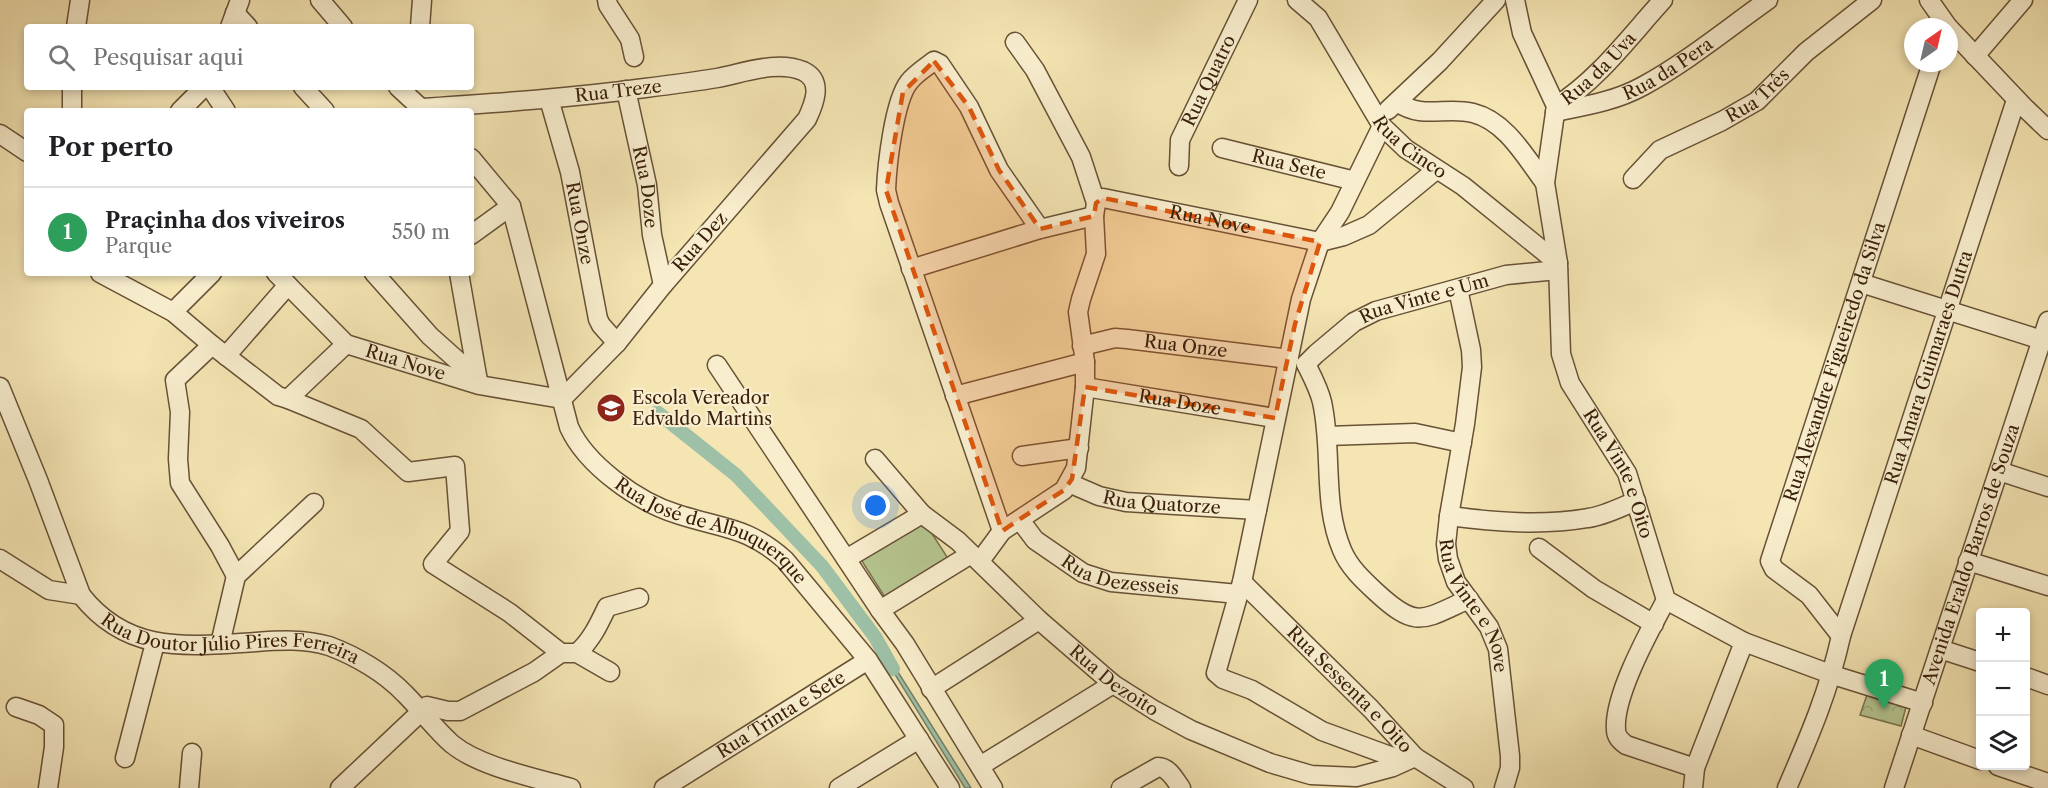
<!DOCTYPE html>
<html lang="pt">
<meta charset="utf-8">
<style>
body{margin:0;font-family:"Libre Caslon Text",serif;background:#f6f6f6;color:#202124}
.controls{position:absolute;right:18px;bottom:18px;display:grid;overflow:hidden;border-radius:6px;box-shadow:0 3px 9px #0003}
.controls button{width:54px;height:54px;display:grid;place-items:center;padding:0;border:0;border-bottom:2px solid #e0e0e0;background:#fff;color:#202124;font:30px sans-serif}
.compass{position:absolute;left:1904px;top:18px;width:54px;height:54px;border-radius:50%;background:#fff;box-shadow:0 3px 9px #0003;rotate:34deg}
.you{position:absolute;left:876px;top:506px;width:21px;height:21px;margin:-15px;border:4px solid #fff;border-radius:50%;background:#1a73e8;box-shadow:0 0 0 9px #1a73e833}
.badge{display:grid;place-items:center;width:39px;height:39px;border-radius:50%;background:#111827;color:#fff;font-size:20px;font-weight:700}
.pin{position:absolute;translate:-50% -50px;filter:drop-shadow(0 2px 3px #0008)}
.pin::after{content:'';position:absolute;top:32px;width:21px;height:18px;background:inherit;clip-path:polygon(0 0,100% 0,50% 100%)}
.list{margin:0;padding:0;list-style:none}
h2{display:flex;justify-content:space-between;align-items:center;height:78px;margin:0;padding:0 24px;font-size:26px}
h2 small{font-size:20px;font-weight:400;color:#757577}
.list li{display:grid;grid-template-columns:39px 1fr auto;gap:18px;align-items:center;box-sizing:border-box;height:90px;padding:0 24px;border-top:2px solid #e0e0e0}
.list b{display:block;font-size:22px;white-space:nowrap}
.list p{margin:0;font-size:20px;white-space:nowrap;color:#757577}
.list em{font-size:20px;font-style:normal;color:#757577}
.icon{flex:none;width:33px;height:33px;fill:none;stroke:currentColor;stroke-width:2;stroke-linecap:round;stroke-linejoin:round}
.map{position:relative;flex:none;width:2048px;height:788px;overflow:hidden}
.search{position:absolute;background:#fff;box-shadow:0 3px 9px #0003;left:24px;top:24px;width:450px;height:66px;display:flex;align-items:center;gap:15px;box-sizing:border-box;padding:0 21px;border-radius:6px;color:#757577;font-size:22px}
.panel{position:absolute;background:#fff;box-shadow:0 3px 9px #0003;left:24px;top:108px;width:450px;height:168px;border-radius:6px}
.map>svg:first-child{display:block}
</style>
<div class="map">
<svg width="2048" height="788" viewBox="0 0 2048 788">
<defs>
<pattern id="park-crowns" width="20" height="18" patternUnits="userSpaceOnUse" patternTransform="scale(1.5)"><rect width="20" height="18" fill="#b6c690"/><path d="M2 6a3 3 0 1 1 6 0M12 15a3 3 0 1 1 6 0" fill="none" stroke="#9daa7b"/></pattern>
</defs>
<rect width="100%" height="100%" fill="#f4e5b3"/>
<filter id="stains"><feTurbulence type="fractalNoise" baseFrequency=".00333" numOctaves="4"/><feColorMatrix values="0 0 0 0 .2 0 0 0 0 .09 0 0 0 0 .02 0 0 0 .5 -.17"/></filter>
<radialGradient id="worn" r=".72"><stop offset=".6" stop-color="#630" stop-opacity="0"/><stop offset="1" stop-color="#630" stop-opacity=".3"/></radialGradient>
<path fill="#b6c690" stroke="#78734e" stroke-width="1.5" d="M922,518L949,560L886,599L860,558Z"/>
<path fill="url(#park-crowns)" stroke="#78734e" stroke-width="1.5" d="M1868,692L1907,703L1901,726L1860,715Z"/>
<path fill="#9dc0a6" stroke="#758068" stroke-width="1.5" d="M886,653L971,788H965L883,655Z"/>
<g fill="none" stroke-linecap="round" stroke-linejoin="round">
<path stroke="#9dc0a6" stroke-width="14" d="M657,412L736,475L822,566L875,637L893,669"/>
<g stroke="#685136" stroke-width="21">
<g id="minor">
<path d="M320,0L343,27"/>
<path d="M607,0L608,5L630,39L634,57"/>
<path id="s1" d="M1297,0L1318,18L1382,126L1406,149L1463,186L1558,263"/>
<path id="s2" d="M1515,0L1522,33L1556,106L1545,183L1558,263L1561,354L1570,383L1627,473L1666,600L1744,642L1833,675L1923,703"/>
<path d="M1929,0L1948,27"/>
<path d="M235,13L248,27"/>
<path d="M76,27L80,0"/>
<path d="M230,27L240,0"/>
<path d="M420,27L422,0"/>
<path d="M1949,28L2024,107L2048,130"/>
<path d="M1015,42L1035,70L1081,157L1096,203"/>
<path d="M1975,56L2023,0"/>
<path d="M210,87L226,111"/>
<path d="M303,87L325,111"/>
<path d="M398,87L424,111"/>
<path id="s3" d="M626,90L647,185L652,235L663,285"/>
<path id="s4" d="M549,99L570,172L598,319L601,325L617,343"/>
<path d="M1397,102C1423,120 1445,106 1473,113C1506,121 1526,158 1545,183"/>
<path id="s5" d="M1556,106C1598,80 1630,36 1663,0"/>
<path id="s6" d="M421,108C495,103 571,98 645,88C669,85 693,82 717,78C744,73 777,60 803,71C824,81 814,104 807,119L663,285L617,343L562,399"/>
<path d="M1388,110L1440,61L1496,0"/>
<path d="M72,111V87"/>
<path d="M180,111L204,87"/>
<path id="s7" d="M1555,112C1585,106 1616,101 1643,86C1687,62 1727,29 1768,0"/>
<path d="M1382,126L1340,212L1320,242L1301,299L1242,582L1216,673L1223,679L1252,690L1322,731L1393,757"/>
<path d="M0,134L27,152"/>
<path id="s8" d="M1222,148L1355,181"/>
<path id="s9" d="M471,158L511,206L569,427C586,465 638,502 677,514C722,529 747,526 785,560L868,660L950,788"/>
<path id="s10" d="M1179,166L1180,140L1248,0"/>
<path id="s11" d="M1633,179L1660,150L1722,121L1757,101L1806,52L1872,0"/>
<path d="M471,235L511,206"/>
<path d="M911,269L1040,229L1094,216"/>
<path d="M100,273L173,312L212,345L278,396L288,399L346,344"/>
<path id="s12" d="M276,273L346,344L479,385L562,399"/>
<path d="M374,273L430,336L477,378"/>
<path d="M459,273L478,381"/>
<path d="M1861,283L2042,340"/>
<path id="s13" d="M1458,289L1471,350L1472,367L1465,424L1449,516L1446,544L1448,559L1456,582L1489,627L1498,649L1510,756V768L1504,788"/>
<path d="M173,312L212,273"/>
<path d="M212,345L175,380L180,412L178,459L180,483L220,546L236,576"/>
<path id="s14" d="M1082,346L1115,338L1127,339L1289,359"/>
<path d="M226,356L288,285"/>
<path d="M1306,364C1312,376 1319,389 1322,402C1333,451 1322,503 1342,550C1349,567 1363,580 1376,592C1417,630 1422,620 1469,599"/>
<path id="s15" d="M1306,364L1316,354L1354,322L1376,311L1506,275L1558,270"/>
<path d="M717,365L880,610L905,644L993,788"/>
<path id="s16" d="M0,387L38,480L81,595C128,655 188,646 256,642C281,640 305,639 329,646C356,656 385,673 405,694C421,710 435,729 452,744C480,767 536,778 571,788"/>
<path id="s17" d="M1085,387L1275,418"/>
<path d="M955,396L1085,362"/>
<path d="M288,399L361,429L408,472L455,466L460,531L433,564L510,613L561,653"/>
<path d="M1327,436L1415,433L1462,443"/>
<path d="M1022,456L1079,448"/>
<path id="s18" d="M875,459L922,514L958,541L1039,620L1113,684L1154,710L1191,730L1270,763L1311,775L1356,777L1393,767L1415,757"/>
<path d="M1999,471L2048,487"/>
<path id="s19" d="M1069,483L1099,496L1126,502L1257,510"/>
<path d="M1449,516C1495,522 1542,526 1588,518C1604,516 1621,507 1636,501"/>
<path id="s20" d="M1020,520L1035,540L1083,573L1111,582L1238,594"/>
<path d="M1002,531L889,203L886,190C887,165 894,101 909,82C915,74 926,67 934,61L940,64L969,107L999,170L1040,229"/>
<path d="M1539,548L1594,589L1654,624"/>
<path d="M0,559L49,590L81,595"/>
<path d="M846,559L922,514"/>
<path id="s21" d="M980,561L1002,531L1064,490L1076,468L1085,387V362L1078,312L1081,299L1096,254L1094,216L1096,203L1099,199L1103,198L1320,242L1344,236L1369,225L1436,170"/>
<path d="M1968,561L2048,586"/>
<path id="s22" d="M1242,582L1371,709L1415,757L1464,788"/>
<path d="M1666,600C1650,630 1613,696 1616,730C1616,737 1621,741 1626,745L1695,768"/>
<path d="M880,610L971,554"/>
<path id="s23" d="M1841,636L1809,595L1774,569L1770,561L1932,63"/>
<path d="M220,644L236,576L314,503"/>
<path d="M1940,649L1980,662"/>
<path d="M577,653C591,641 599,624 607,607L639,598"/>
<path d="M2026,677L2048,685"/>
<path d="M931,689L1039,620"/>
<path d="M16,707L39,715L54,725V747L48,788"/>
<path d="M1911,735L1980,760"/>
<path d="M125,758L155,643"/>
<path d="M980,766L1113,684"/>
<path d="M1998,766L2048,783"/>
<path d="M189,788L192,753"/>
<path d="M340,788L427,706L448,711H460L534,672L561,653H577L610,672"/>
<path id="s24" d="M664,788L868,660"/>
<path d="M839,788L919,739"/>
<path d="M1121,788L1158,767C1169,767 1175,780 1181,788"/>
<path d="M1693,788L1695,768L1744,642"/>
<path id="s25" d="M1787,788C1809,737 1829,691 1841,636L2016,100"/>
<path id="s26" d="M1894,788L2048,321"/>
</g>
</g>
<use href="#minor" stroke="#f8eece" stroke-width="18"/>
</g>
<path fill="#df560c" fill-opacity="0.2" stroke="#df560c" stroke-width="4.5" stroke-dasharray="12 8" stroke-linejoin="round" d="M934,61L969,107L999,170L1040,229L1094,216L1096,203L1103,198L1320,242L1295,324L1275,418L1085,387L1072,479L1064,490L1002,531L886,190L903,92Z"/>
<defs>
<g id="school-disc" transform="scale(1.5)"><circle r="9.5" fill="#8f2418" stroke="#f8eece"/><path d="M0-5L7-2L0 1L-7-2ZM-4 1L0 2.5L4 1V4Q0 6-4 4Z" fill="#fff"/></g>
</defs>
<g fill-rule="evenodd">
<use href="#school-disc" x="611" y="408"/>
</g>
<g text-anchor="middle" stroke-width="4.5" stroke-linejoin="round" paint-order="stroke">
<g font-size="18" fill="#3a200c" stroke="#f8eece">
<text dy="6" stroke="none"><textPath href="#s5" startOffset="57">Rua da Uva</textPath></text>
<text dy="6" stroke="none"><textPath href="#s7" startOffset="122">Rua da Pera</textPath></text>
<text dy="6" stroke="none"><textPath href="#s10" startOffset="92">Rua Quatro</textPath></text>
<text dy="6" stroke="none"><textPath href="#s6" startOffset="198">Rua Treze</textPath></text>
<text dy="6" stroke="none"><textPath href="#s11" startOffset="152">Rua Três</textPath></text>
<text dy="6" stroke="none"><textPath href="#s1" startOffset="188">Rua Cinco</textPath></text>
<text dy="6" stroke="none"><textPath href="#s8" startOffset="69">Rua Sete</textPath></text>
<text dy="6" stroke="none"><textPath href="#s3" startOffset="99">Rua Doze</textPath></text>
<text dy="6" stroke="none"><textPath href="#s21" startOffset="524">Rua Nove</textPath></text>
<text dy="6" stroke="none"><textPath href="#s4" startOffset="128">Rua Onze</textPath></text>
<text transform="translate(700 242) rotate(-49)" y="6">Rua Dez</text>
<text dy="6" stroke="none"><textPath href="#s15" startOffset="138">Rua Vinte e Um</textPath></text>
<text dy="6" stroke="none"><textPath href="#s14" startOffset="105">Rua Onze</textPath></text>
<text dy="6" stroke="none"><textPath href="#s23" startOffset="314">Rua Alexandre Figueiredo da Silva</textPath></text>
<text dy="6" stroke="none"><textPath href="#s12" startOffset="162">Rua Nove</textPath></text>
<text dy="6" stroke="none"><textPath href="#s25" startOffset="444">Rua Amara Guimaraes Dutra</textPath></text>
<text dy="6" stroke="none"><textPath href="#s17" startOffset="96">Rua Doze</textPath></text>
<text dy="6" stroke="none"><textPath href="#s2" startOffset="498">Rua Vinte e Oito</textPath></text>
<text dy="6" stroke="none"><textPath href="#s19" startOffset="96">Rua Quatorze</textPath></text>
<text dy="6" stroke="none"><textPath href="#s9" startOffset="472">Rua José de Albuquerque</textPath></text>
<text dy="6" stroke="none"><textPath href="#s26" startOffset="246">Avenida Eraldo Barros de Souza</textPath></text>
<text dy="6" stroke="none"><textPath href="#s20" startOffset="120">Rua Dezesseis</textPath></text>
<text dy="6" stroke="none"><textPath href="#s13" startOffset="327">Rua Vinte e Nove</textPath></text>
<text dy="6" stroke="none"><textPath href="#s16" startOffset="387">Rua Doutor Júlio Pires Ferreira</textPath></text>
<text dy="6" stroke="none"><textPath href="#s18" startOffset="327">Rua Dezoito</textPath></text>
<text dy="6" stroke="none"><textPath href="#s22" startOffset="152">Rua Sessenta e Oito</textPath></text>
<text dy="6" stroke="none"><textPath href="#s24" startOffset="138">Rua Trinta e Sete</textPath></text>
</g>
<g font-size="18" fill="#3a200c" stroke="#f8eece" text-anchor="start">
<text x="632" y="404">Escola Vereador<tspan x="632" dy="21">Edvaldo Martins</tspan></text>
</g>
</g>
<rect width="100%" height="100%" filter="url(#stains)"/>
<rect width="100%" height="100%" fill="url(#worn)"/>
</svg>
<div class="controls">
<button>+</button>
<button>−</button>
<button><svg class="icon" aria-label="layers" viewBox="0 0 24 24"><path d="M12 4l9 5-9 5-9-5zM3 14l9 5 9-5"/></svg></button>
</div>
<svg class="compass" viewBox="-18 -18 36 36"><path d="M0-13l5 13h-10z" fill="#e53935"/><path d="M0 13l5-13h-10z" fill="#757577"/></svg>
<div class="you"></div>
<div class="pin badge" style="left:1884px;top:709px;background:#2e9e5b">1</div>
<div class="search"><svg class="icon" aria-label="search" viewBox="0 0 24 24"><circle cx="10" cy="10" r="6"/><path d="M15 15l6 6"/></svg>Pesquisar aqui</div>
<section class="panel">
<h2>Por perto<small></small></h2>
<ul class="list">
<li><span class="badge" style="background:#2e9e5b">1</span><div><b>Praçinha dos viveiros</b><p>Parque</p></div><em>550 m</em></li>
</ul>
</section>
</div>
